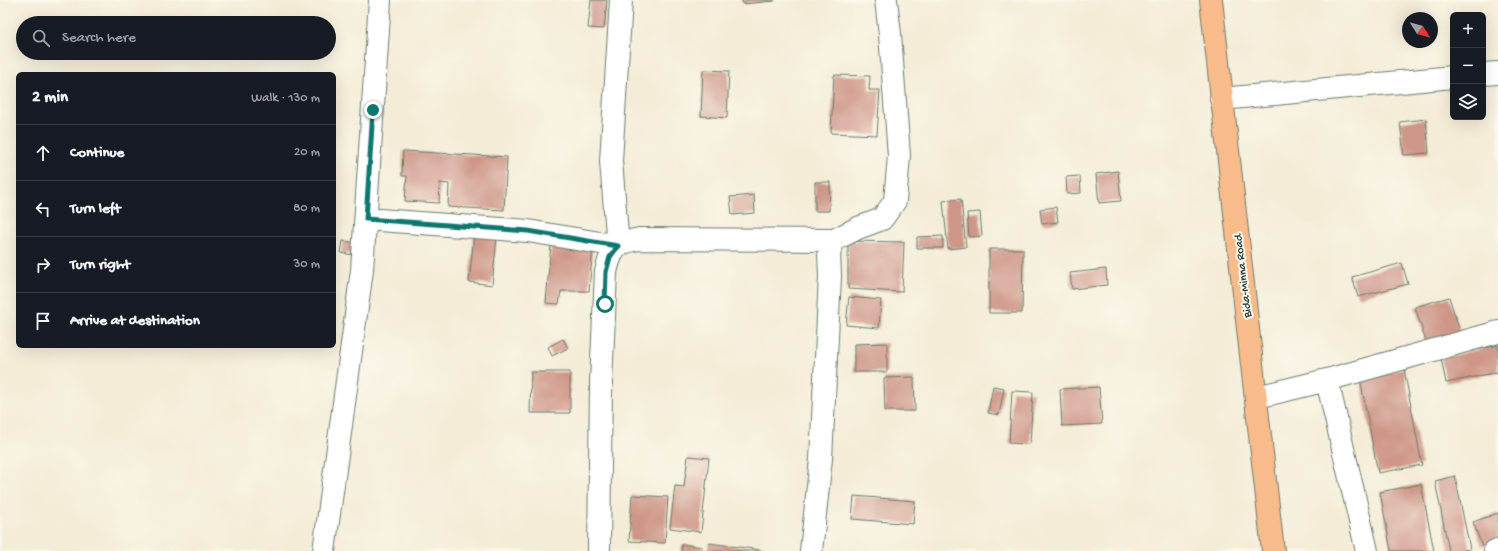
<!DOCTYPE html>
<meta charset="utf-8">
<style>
body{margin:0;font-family:"Gochi Hand",sans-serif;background:#20242c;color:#f1f3f6}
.controls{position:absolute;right:12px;top:12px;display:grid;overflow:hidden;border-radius:6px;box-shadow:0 4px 16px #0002}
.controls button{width:36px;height:36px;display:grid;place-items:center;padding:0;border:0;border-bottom:1px solid #363941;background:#171b24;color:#f1f3f6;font:20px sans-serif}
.compass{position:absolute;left:1402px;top:12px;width:36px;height:36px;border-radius:50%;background:#171b24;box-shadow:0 4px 16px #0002;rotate:127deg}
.stop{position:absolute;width:12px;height:12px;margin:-9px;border:3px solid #0f766e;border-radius:50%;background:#fff}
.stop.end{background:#0f766e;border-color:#fff;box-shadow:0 1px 4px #0008}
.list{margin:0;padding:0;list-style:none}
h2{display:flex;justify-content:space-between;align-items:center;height:52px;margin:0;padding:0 16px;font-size:17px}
h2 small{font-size:13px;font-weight:400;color:#9ea1a6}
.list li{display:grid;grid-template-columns:26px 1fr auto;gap:12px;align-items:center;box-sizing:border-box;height:56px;padding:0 16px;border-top:1px solid #363941}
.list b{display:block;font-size:15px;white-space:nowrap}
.list em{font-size:13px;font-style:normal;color:#9ea1a6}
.icon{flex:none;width:22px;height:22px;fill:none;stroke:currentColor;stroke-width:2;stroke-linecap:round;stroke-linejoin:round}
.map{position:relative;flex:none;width:1498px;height:551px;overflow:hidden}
.search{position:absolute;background:#171b24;box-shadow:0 4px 16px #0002;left:16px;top:16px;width:320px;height:44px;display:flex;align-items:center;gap:10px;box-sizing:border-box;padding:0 14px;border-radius:22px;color:#9ea1a6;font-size:15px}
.panel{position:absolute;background:#171b24;box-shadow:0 4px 16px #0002;left:16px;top:72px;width:320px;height:276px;border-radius:6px}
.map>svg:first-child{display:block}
</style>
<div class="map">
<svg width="1498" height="551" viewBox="0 0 1498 551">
<rect width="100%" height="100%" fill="#fbf7ec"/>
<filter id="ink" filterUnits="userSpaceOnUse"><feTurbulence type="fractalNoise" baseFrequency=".025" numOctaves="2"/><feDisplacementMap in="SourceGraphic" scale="8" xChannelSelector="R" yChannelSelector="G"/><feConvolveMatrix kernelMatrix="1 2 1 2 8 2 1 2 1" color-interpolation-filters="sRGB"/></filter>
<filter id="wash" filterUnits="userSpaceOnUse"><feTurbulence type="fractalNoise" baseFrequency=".012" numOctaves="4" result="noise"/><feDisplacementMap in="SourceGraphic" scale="16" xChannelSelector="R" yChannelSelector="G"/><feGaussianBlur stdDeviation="0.9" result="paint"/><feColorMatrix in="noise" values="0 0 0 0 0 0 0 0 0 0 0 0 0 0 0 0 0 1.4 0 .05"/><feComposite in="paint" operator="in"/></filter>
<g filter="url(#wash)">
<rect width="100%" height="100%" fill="#f3edd7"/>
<g id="blocks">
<path fill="#ce9687" d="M591,0H607L604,29L588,28Z
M742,0H774V1L743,4Z
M703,70L729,71L727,118L701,116Z
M834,75L870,76L869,90H880L877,135L831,133Z
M1426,119L1429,153L1404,155L1400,122Z
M403,151L507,157L504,210L448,207L449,184L440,183L439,203L405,201L407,176H402Z
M1118,171L1121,201L1099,203L1096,174Z
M1080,176L1081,193L1067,194L1066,177Z
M815,182H830L829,211H815Z
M754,195L755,213L732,215L730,197Z
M961,199L966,247L948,249L943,201Z
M1056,207L1058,222L1042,224L1040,209Z
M980,212L982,236L969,237L967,213Z
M474,235L497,237L492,285L469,282Z
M943,236V248H917V237Z
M343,241L357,243L354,255L341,253Z
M848,241L904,242L902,292L848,289Z
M551,243L593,247L589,291H561L559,304L546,303Z
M989,249H1023L1022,313H989Z
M1402,263L1408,284L1358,297L1352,277Z
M1106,269L1107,285L1072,289L1070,273Z
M849,297L881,300L879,328L846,325Z
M1449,297L1461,334L1427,345L1415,307Z
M563,339L568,348L552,356L548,347Z
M887,343V372H854V344Z
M1498,345V372L1446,383L1441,358Z
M1404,369L1422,465L1378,473L1360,378Z
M531,372H570V413H530Z
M914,377L915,411H885L884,378Z
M993,386L1004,388L999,415L988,413Z
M1099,387L1102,424L1062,426L1060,389Z
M1012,391L1033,392L1030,444L1009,443Z
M688,456L709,458L701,532L670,528L675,486L684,487Z
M1455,476L1470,549L1459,551H1449L1435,481Z
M1421,484L1434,551H1391L1380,492Z
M632,495L668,497L665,543L629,541Z
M854,496L915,501L913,524L852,519Z
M1498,513V540L1482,546L1473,522Z
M709,543L761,550V551H708Z
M682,544L702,547V551H681Z"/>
</g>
</g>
<g filter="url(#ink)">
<use href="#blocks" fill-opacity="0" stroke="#697b6d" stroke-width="1"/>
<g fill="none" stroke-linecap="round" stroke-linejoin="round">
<g stroke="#697b6d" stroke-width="24">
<path id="minor" d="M1483,74L1498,73
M1221,99L1453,77
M366,219L528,231L618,246L611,161L621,0
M1327,380L1367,551
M1257,397L1327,380L1498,332
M324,551L362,270L380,0
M599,551L601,383L606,272C611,250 615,243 639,239L834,240L858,228L882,219L895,201L899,156L890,34L886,0
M811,551L821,459L830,276L829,254L834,240
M1495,551L1498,550"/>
</g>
<g stroke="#697b6d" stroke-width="24">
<path id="major" d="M1211,0C1230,184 1254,367 1273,551"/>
</g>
<use href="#minor" stroke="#fff" stroke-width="22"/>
<use href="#major" stroke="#fabb8b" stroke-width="22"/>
</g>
</g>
<g fill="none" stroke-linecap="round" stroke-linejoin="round" filter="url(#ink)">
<path stroke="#0f766e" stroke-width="5" d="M373,110L366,219L528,231L618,246L610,257L606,272L605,304"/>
</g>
<g text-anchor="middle" stroke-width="4" stroke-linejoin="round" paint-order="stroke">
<g font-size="12" fill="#1f3d34" stroke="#fbf7ec">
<text transform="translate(1242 276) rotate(-97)" y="4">Bida-Minna Road</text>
</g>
</g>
</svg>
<div class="controls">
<button>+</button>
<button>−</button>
<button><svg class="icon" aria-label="layers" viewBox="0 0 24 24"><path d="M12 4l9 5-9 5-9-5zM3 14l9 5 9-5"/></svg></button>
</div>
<svg class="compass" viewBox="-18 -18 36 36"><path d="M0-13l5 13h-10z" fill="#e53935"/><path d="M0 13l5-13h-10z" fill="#9ea1a6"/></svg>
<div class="stop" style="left:605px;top:304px"></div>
<div class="stop end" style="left:373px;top:110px"></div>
<div class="search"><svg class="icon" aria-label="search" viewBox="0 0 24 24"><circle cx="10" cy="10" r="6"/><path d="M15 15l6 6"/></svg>Search here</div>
<section class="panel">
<h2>2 min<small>Walk · 130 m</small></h2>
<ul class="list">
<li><svg class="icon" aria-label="ahead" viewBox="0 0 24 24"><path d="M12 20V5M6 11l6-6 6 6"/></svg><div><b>Continue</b></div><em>20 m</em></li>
<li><svg class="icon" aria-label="left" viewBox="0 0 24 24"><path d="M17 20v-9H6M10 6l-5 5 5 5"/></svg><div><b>Turn left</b></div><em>80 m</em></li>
<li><svg class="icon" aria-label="right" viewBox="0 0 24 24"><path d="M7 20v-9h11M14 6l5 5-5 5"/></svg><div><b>Turn right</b></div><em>30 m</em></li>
<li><svg class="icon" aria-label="arrive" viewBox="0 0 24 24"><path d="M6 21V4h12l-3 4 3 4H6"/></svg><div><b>Arrive at destination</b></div></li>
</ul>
</section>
</div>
